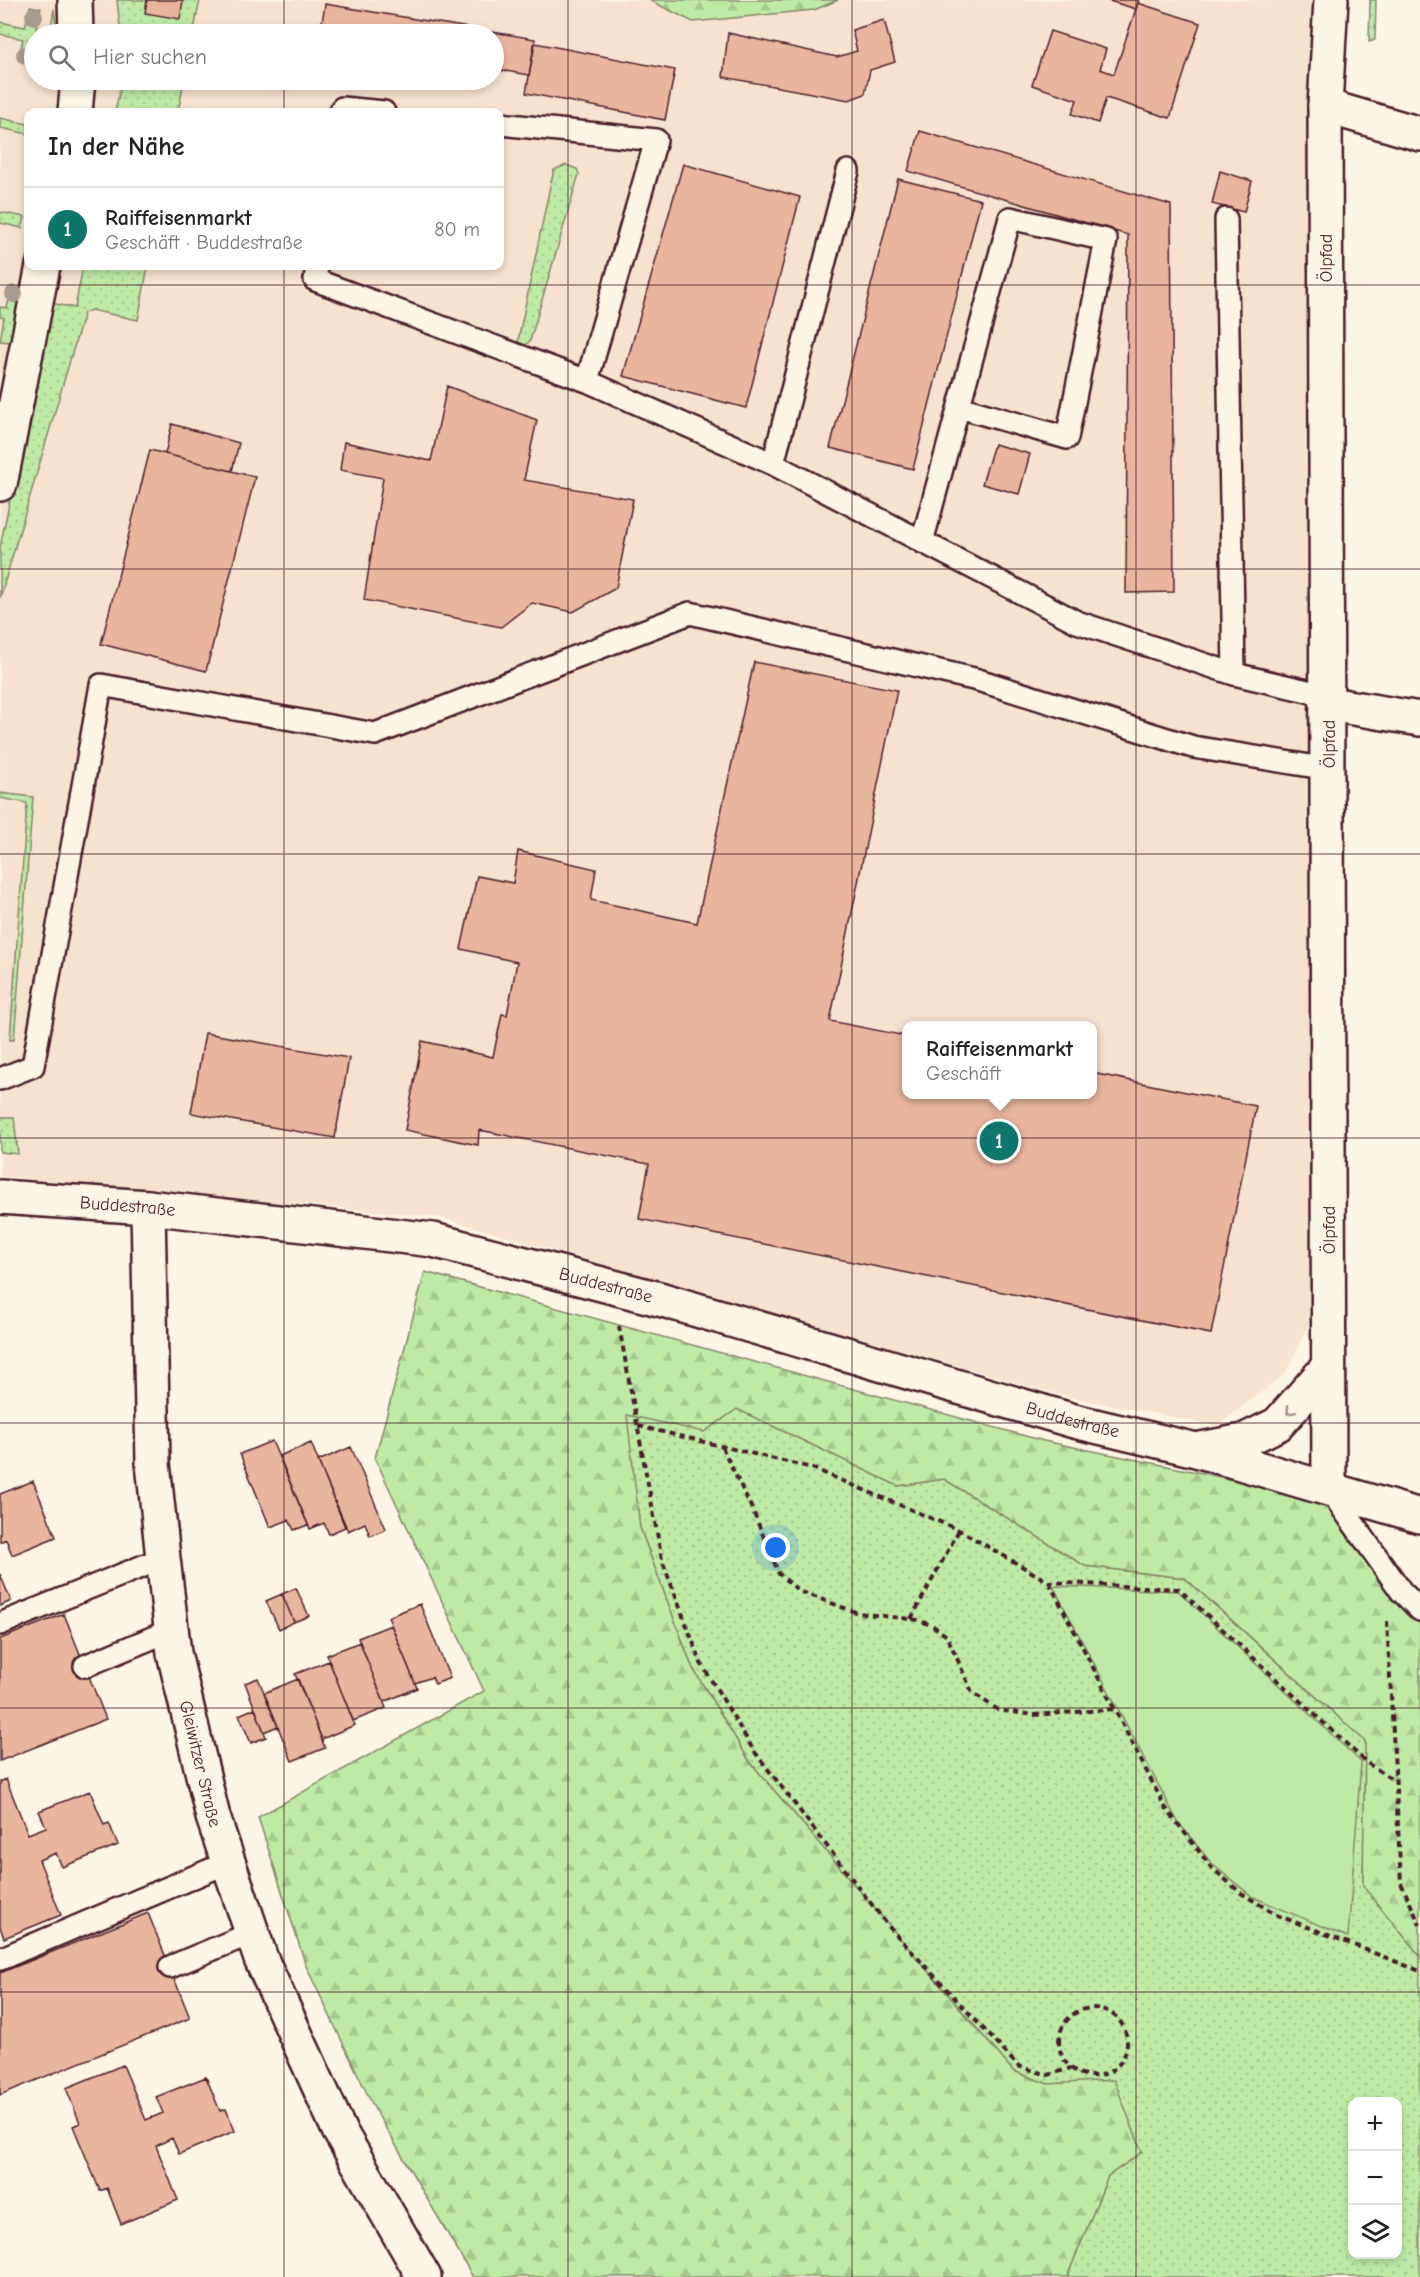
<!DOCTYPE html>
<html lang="de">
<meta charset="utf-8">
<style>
body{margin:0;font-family:"Comic Neue",sans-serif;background:#f2f2f2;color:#222}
.controls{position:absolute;right:18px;bottom:18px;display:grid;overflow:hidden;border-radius:12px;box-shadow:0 3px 9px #0003}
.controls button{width:54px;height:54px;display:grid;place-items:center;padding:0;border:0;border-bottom:2px solid #e0e0e0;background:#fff;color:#222;font:30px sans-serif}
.you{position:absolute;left:776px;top:1548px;width:21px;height:21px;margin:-15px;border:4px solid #fff;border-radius:50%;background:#1a73e8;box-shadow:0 0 0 9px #1a73e833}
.badge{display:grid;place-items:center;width:39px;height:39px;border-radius:50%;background:#0f766e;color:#fff;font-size:20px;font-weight:700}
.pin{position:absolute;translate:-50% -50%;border:3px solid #fff;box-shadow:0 2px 6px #0006}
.popup{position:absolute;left:902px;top:1021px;width:195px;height:78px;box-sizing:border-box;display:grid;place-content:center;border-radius:12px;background:#fff;filter:drop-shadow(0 2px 4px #0005);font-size:20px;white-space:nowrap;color:#767676}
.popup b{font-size:22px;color:#222}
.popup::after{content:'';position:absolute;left:50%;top:100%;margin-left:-12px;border:12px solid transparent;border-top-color:#fff}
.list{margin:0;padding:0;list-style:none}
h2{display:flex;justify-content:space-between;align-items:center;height:78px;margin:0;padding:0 24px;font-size:26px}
h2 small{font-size:20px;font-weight:400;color:#767676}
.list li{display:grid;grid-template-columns:39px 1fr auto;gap:18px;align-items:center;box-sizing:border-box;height:84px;padding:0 24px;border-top:2px solid #e0e0e0}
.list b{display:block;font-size:22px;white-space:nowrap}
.list p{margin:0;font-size:20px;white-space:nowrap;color:#767676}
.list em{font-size:20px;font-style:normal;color:#767676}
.icon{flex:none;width:33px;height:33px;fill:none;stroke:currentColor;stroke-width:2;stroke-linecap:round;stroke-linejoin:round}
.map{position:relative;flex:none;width:1420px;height:2277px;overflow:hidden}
.search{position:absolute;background:#fff;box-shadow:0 3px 9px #0003;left:24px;top:24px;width:480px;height:66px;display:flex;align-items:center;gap:15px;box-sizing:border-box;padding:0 21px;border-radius:33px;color:#767676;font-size:22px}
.panel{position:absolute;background:#fff;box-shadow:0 3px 9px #0003;left:24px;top:108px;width:480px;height:162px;border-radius:12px}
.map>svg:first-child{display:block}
</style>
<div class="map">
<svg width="1420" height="2277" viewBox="0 0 1420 2277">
<defs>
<pattern id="grass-dots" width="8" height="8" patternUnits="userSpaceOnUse" patternTransform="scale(1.5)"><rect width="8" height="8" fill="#beeaa6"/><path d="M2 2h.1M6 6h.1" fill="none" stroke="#a5c88f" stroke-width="1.8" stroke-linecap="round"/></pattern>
<pattern id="forest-firs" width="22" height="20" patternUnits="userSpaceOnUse" patternTransform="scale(1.5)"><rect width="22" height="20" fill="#beeaa6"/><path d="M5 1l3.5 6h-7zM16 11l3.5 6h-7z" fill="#a5c88f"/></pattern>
</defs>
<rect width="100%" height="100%" fill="#fcf5e5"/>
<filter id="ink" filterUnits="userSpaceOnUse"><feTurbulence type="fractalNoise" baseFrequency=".0167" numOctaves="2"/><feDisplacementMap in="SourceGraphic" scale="12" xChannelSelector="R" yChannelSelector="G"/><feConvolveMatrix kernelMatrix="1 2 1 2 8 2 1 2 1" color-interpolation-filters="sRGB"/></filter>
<g filter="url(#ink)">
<path fill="#f7e2d0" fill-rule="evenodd" d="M0,0H1322L1313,1316L1286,1373L1217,1426L1060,1395L438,1217L0,1176ZM34,34H494V80H34ZM28,112H500V266H28ZM906,1026H1092V1094H906Z"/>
<path fill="url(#grass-dots)" stroke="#848468" stroke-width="1.5" fill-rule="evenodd" d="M117,0H200L193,34H121Z
M1370,0H1376L1375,40L1369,42Z
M30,6L41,8L36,29L50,32L54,9L57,34H34L29,62L18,60L23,39L0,34V22L25,27Z
M122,80H184L178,112H115Z
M0,118L28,124V134L0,128Z
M566,165L577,169L579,174L530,341L525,345L518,342L519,336L550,186L554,170Z
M0,212L25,217L22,228L0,223Z
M83,266H148L138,320L91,310L84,313L0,598V547L51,303L75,308Z
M12,286L20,288L10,342L0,341L4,318L0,317V307L7,308Z
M0,793L33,797L14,1040H10L27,803L0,798Z
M0,1117H14L18,1154L0,1152Z
M737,1409L898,1486L944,1479L1085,1566L1185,1578L1365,1741L1363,1886L1420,1956V2277H1067L1108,2176L1142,2152L1114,2081L1048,2084L1013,2071L750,1762L692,1667L640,1528L626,1414L704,1432ZM1352,2102H1398V2254H1352Z"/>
<path fill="url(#forest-firs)" stroke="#848468" stroke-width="1.5" d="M649,0H838L814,10L693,22Z
M425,1272L1044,1441L1320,1497L1420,1615V1956L1363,1886L1365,1741L1185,1578L1085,1566L944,1479L898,1486L737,1409L704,1432L627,1415L640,1528L692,1667L750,1762L1013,2071L1048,2084L1114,2080L1142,2152L1108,2176L1067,2277H473L374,2108L306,1966L258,1817L484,1691L375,1458Z"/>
<path fill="#beeaa6" stroke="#848468" stroke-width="1.5" d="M1053,1586L1178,1591L1361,1762L1348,1937L1253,1897L1213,1865L1178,1822Z"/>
<path fill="#eab59e" stroke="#4a1f2b" stroke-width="1.5" d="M147,0H183L180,19L145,13Z
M1106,0H1139L1136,9Z
M1138,3L1200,23L1170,118L1106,98L1098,123L1072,114L1077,100L1032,85L1050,31L1106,49L1100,69L1114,74Z
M325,4L535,39L529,75L494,69V34H320Z
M884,20L895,62L870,70L865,94L849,100L723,77L728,33L837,57L857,51L852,30Z
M535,43L675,70L665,120L526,93Z
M920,131L1171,205L1174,592L1126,593L1128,235L908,171Z
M683,164L800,197L746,408L623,376Z
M1220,171L1252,181L1244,212L1212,204Z
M898,179L981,200L913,469L830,448Z
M447,386L537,420L524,480L633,499L616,588L573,612L532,603L501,627L364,600L383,478L340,470L344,442L431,461Z
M172,424L239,443L232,471L165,454Z
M994,444L1030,454L1019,494L982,484Z
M150,450L255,477L206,671L101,644Z
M754,662L897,690L830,1021L906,1036V1094H1092V1073L1256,1106L1211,1334L639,1219L649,1164L479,1130L478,1145L405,1130L422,1041L493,1057L502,1014L507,1015L517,962L461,949L477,876L513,883L518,851L596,869L591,900L697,923Z
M205,1033L349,1058L335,1138L191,1113Z
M272,1441L308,1525L294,1530L289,1520L270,1527L240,1454Z
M311,1443L345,1527L329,1534L324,1523L310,1529L279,1456Z
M351,1447L386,1529L370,1536L365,1523L348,1531L318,1461Z
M33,1481L56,1537L12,1555L6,1539L0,1542V1494Z
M0,1574L11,1601L0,1606Z
M296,1588L309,1616L294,1622L282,1594Z
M282,1594L294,1622L279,1629L266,1601Z
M420,1604L450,1678L435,1684L432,1677L415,1683L388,1617Z
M64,1614L106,1719L0,1761V1639Z
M391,1625L417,1688L384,1702L358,1638Z
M360,1642L386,1708L353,1721L327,1655Z
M329,1661L355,1725L322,1739L295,1674Z
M258,1678L278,1726L264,1732L245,1683Z
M298,1679L325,1748L292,1761L264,1693Z
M255,1708L266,1737L251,1743L239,1715Z
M6,1779L28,1834L46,1827L39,1811L90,1791L104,1825L109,1823L118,1845L62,1867L56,1853L39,1860L61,1915L4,1938L0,1927V1782Z
M148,1913L190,2018L0,2095V1973Z
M123,2065L146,2120L163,2113L156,2097L206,2077L220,2111L226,2109L235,2131L179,2154L172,2138L156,2146L178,2200L121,2224L107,2188L100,2191L73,2126L80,2123L66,2088Z"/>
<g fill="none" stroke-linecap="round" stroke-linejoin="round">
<g stroke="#4a1f2b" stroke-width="26">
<path id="service" d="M341,112L342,108L384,112
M500,124L656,140L587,381
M1226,219L1234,674
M317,266L315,280L587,381L773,464L1077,622L1234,674L1329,696
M773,464L848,171
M922,542L1010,218L1106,240L1067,438L959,407
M0,1079L33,1066L101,685L375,734L690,613L978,680L1193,747L1329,769
M1329,1489L1401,1591L1420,1610
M0,1624L163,1558
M85,1666L171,1630
M0,1959L229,1862
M170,1967L252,1933"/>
</g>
<g stroke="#4a1f2b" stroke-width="38">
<g id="minor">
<path d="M75,0L76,34"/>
<path d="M1325,106L1420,134"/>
<path d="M75,112L78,80"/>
<path d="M0,484L43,266"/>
<path d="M1329,704L1420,719"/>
<path id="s1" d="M0,1197L148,1207L433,1240L663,1300L1074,1421L1196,1450L1420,1516"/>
<path id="s2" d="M148,1207L153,1463L163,1558L174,1653L213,1817L261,1959L339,2130L424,2277"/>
<path d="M1201,1449L1243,1441L1278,1424L1328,1367"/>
<path d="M1329,1488L1325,106L1331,0"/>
</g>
</g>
<path stroke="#4a1f2b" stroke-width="4" stroke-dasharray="6 4.5" stroke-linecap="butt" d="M619,1326L662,1560L701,1663L754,1751L889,1927L1018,2066L1048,2075L1071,2068
M638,1426L812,1468L959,1530L1049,1582L1179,1589L1367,1763L1395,1781
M722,1447L753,1511L779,1574L799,1591L858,1613L918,1620L933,1626L947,1636L972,1692L998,1710L1034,1715L1115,1709
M1049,1582L1165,1807L1211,1867L1241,1893L1277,1915L1420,1971
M911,1619L959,1530
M1387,1621L1401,1883L1420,1925
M1059 2042a34 34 0 1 1 68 0a34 34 0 1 1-68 0Z"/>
<use href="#service" stroke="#fcf5e5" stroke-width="21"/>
<use href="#minor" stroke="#fcf5e5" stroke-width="33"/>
</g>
<g fill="#aa9b90">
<circle cx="34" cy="16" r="9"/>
<circle cx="25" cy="55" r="9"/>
<circle cx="14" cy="294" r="9"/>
</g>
<defs><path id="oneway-chevron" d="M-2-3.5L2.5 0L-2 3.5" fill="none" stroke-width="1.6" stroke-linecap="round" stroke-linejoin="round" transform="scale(1.5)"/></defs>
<use stroke="#a38a88" href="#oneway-chevron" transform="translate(1290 1411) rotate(131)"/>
</g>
<path fill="none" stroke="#4a1f2b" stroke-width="1.5" stroke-opacity="0.55" d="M284,0V34M568,0V2277M852,0V2277M1136,0V2277M284,80V112M284,266V2277M0,285H1420M0,569H1420M0,854H1420M0,1138H1420M0,1423H1420M0,1708H1420M0,1992H1420"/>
<g text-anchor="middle" stroke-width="4.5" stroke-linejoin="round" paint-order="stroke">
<g font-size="18" fill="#4a1f2b" stroke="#fcf5e5">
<text transform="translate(1326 258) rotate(-90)" y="6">Ölpfad</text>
<text transform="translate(1329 744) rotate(-90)" y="6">Ölpfad</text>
<text dy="6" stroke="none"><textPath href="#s1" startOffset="128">Buddestraße</textPath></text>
<text transform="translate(1329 1230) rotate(-90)" y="6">Ölpfad</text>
<text dy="6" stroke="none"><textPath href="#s1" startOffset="614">Buddestraße</textPath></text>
<text dy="6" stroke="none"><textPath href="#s1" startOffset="1100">Buddestraße</textPath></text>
<text dy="6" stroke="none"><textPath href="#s2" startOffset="561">Gleiwitzer Straße</textPath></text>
</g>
</g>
</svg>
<div class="controls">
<button>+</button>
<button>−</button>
<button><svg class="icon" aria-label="layers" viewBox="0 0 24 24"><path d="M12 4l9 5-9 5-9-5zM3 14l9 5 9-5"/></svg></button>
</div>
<div class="you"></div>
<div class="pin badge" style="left:999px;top:1141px">1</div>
<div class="popup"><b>Raiffeisenmarkt</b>Geschäft</div>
<div class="search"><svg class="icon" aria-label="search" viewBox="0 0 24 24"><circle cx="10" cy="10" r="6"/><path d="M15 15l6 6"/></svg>Hier suchen</div>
<section class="panel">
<h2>In der Nähe<small></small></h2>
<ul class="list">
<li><span class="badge">1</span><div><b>Raiffeisenmarkt</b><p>Geschäft · Buddestraße</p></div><em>80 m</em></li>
</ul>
</section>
</div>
